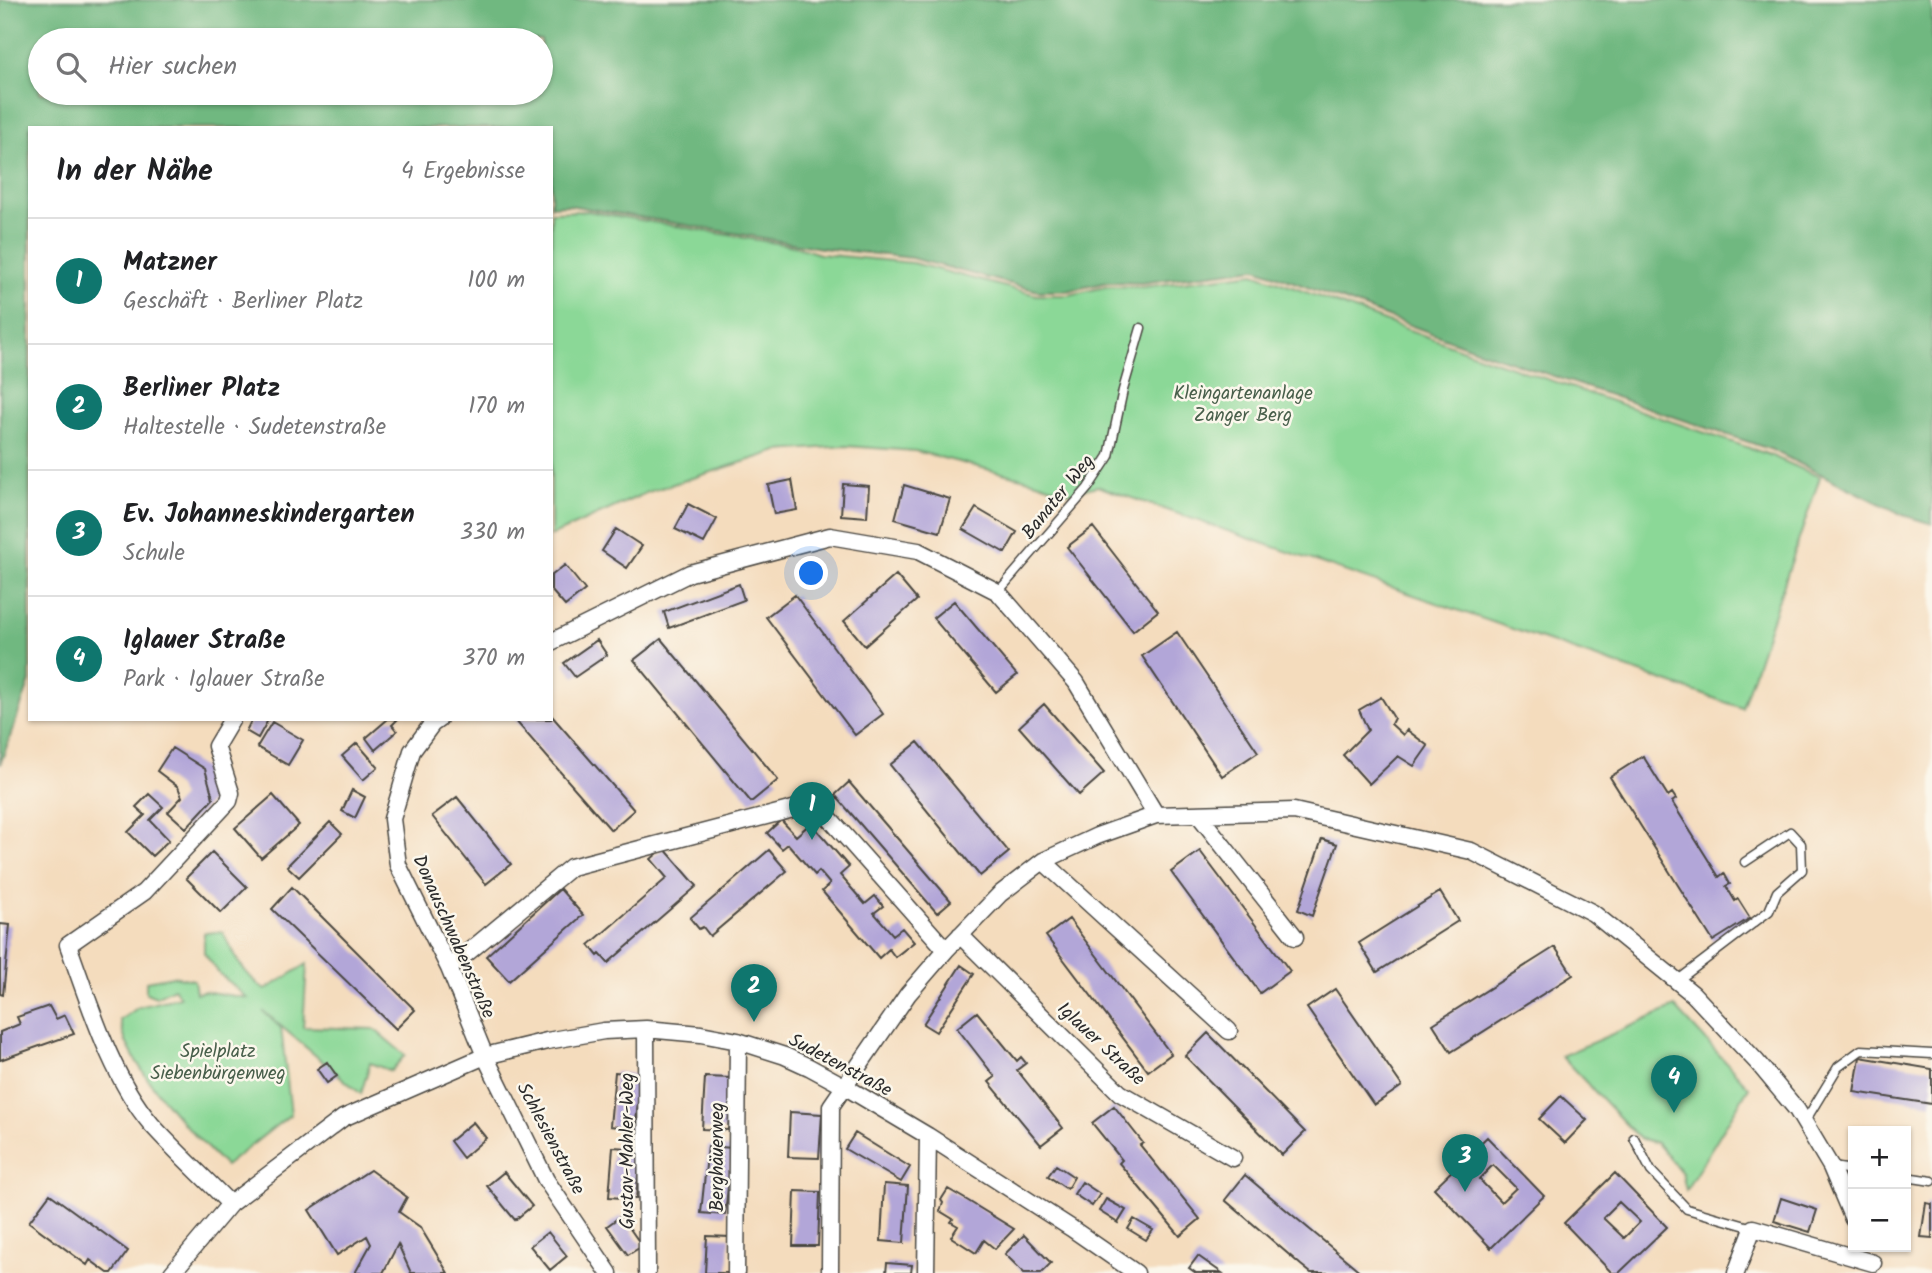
<!DOCTYPE html>
<html lang="de">
<meta charset="utf-8">
<style>
body{margin:0;font-family:Kalam,sans-serif;background:#f6f6f6;color:#202124}
.controls{position:absolute;right:21px;bottom:21px;display:grid;overflow:hidden;border-radius:0px;box-shadow:0 2px 5px #0004}
.controls button{width:63px;height:63px;display:grid;place-items:center;padding:0;border:0;border-bottom:2px solid #e0e0e0;background:#fff;color:#202124;font:35px sans-serif}
.you{position:absolute;left:812px;top:574px;width:24px;height:24px;margin:-18px;border:5px solid #fff;border-radius:50%;background:#1a73e8;box-shadow:0 0 0 10px #1a73e833}
.badge{display:grid;place-items:center;width:46px;height:46px;border-radius:50%;background:#0f766e;color:#fff;font-size:23px;font-weight:700}
.pin{position:absolute;translate:-50% -58px;filter:drop-shadow(0 2px 4px #0008)}
.pin::after{content:'';position:absolute;top:37px;width:24px;height:21px;background:inherit;clip-path:polygon(0 0,100% 0,50% 100%)}
.list{margin:0;padding:0;list-style:none}
h2{display:flex;justify-content:space-between;align-items:center;height:91px;margin:0;padding:0 28px;font-size:30px}
h2 small{font-size:23px;font-weight:400;color:#757577}
.list li{display:grid;grid-template-columns:46px 1fr auto;gap:21px;align-items:center;box-sizing:border-box;height:126px;padding:0 28px;border-top:2px solid #e0e0e0}
.list b{display:block;font-size:26px;white-space:nowrap}
.list p{margin:0;font-size:23px;white-space:nowrap;color:#757577}
.list em{font-size:23px;font-style:normal;color:#757577}
.icon{flex:none;width:38px;height:38px;fill:none;stroke:currentColor;stroke-width:2;stroke-linecap:round;stroke-linejoin:round}
.map{position:relative;flex:none;width:1932px;height:1273px;overflow:hidden}
.search{position:absolute;background:#fff;box-shadow:0 2px 5px #0004;left:28px;top:28px;width:525px;height:77px;display:flex;align-items:center;gap:18px;box-sizing:border-box;padding:0 24px;border-radius:38px;color:#757577;font-size:26px}
.panel{position:absolute;background:#fff;box-shadow:0 2px 5px #0004;left:28px;top:126px;width:525px;height:595px;border-radius:0px}
.map>svg:first-child{display:block}
</style>
<div class="map">
<svg width="1932" height="1273" viewBox="0 0 1932 1273">
<rect width="100%" height="100%" fill="#fbf7ec"/>
<filter id="ink" filterUnits="userSpaceOnUse"><feTurbulence type="fractalNoise" baseFrequency=".0143" numOctaves="2"/><feDisplacementMap in="SourceGraphic" scale="14" xChannelSelector="R" yChannelSelector="G"/><feConvolveMatrix kernelMatrix="1 2 1 2 8 2 1 2 1" color-interpolation-filters="sRGB"/></filter>
<filter id="wash" filterUnits="userSpaceOnUse"><feTurbulence type="fractalNoise" baseFrequency=".00686" numOctaves="4" result="noise"/><feDisplacementMap in="SourceGraphic" scale="28" xChannelSelector="R" yChannelSelector="G"/><feGaussianBlur stdDeviation="1.57" result="paint"/><feColorMatrix in="noise" values="0 0 0 0 0 0 0 0 0 0 0 0 0 0 0 0 0 1.4 0 .05"/><feComposite in="paint" operator="in"/></filter>
<g filter="url(#wash)">
<rect width="100%" height="100%" fill="#f4dcbd"/>
<path fill="#8bd897" stroke="#5b8261" stroke-width="2" d="M587,211L794,246L820,254L913,263L1037,295H1069L1109,286L1143,287L1254,273L1491,360L1770,455L1820,477L1742,708L1097,486L1070,493L1034,481L915,451L846,446L778,451L648,492L551,536V212Z
M223,932C235,958 243,973 265,990L307,964L303,1027L374,1029L405,1055L391,1071L370,1063L361,1094L263,1011L281,1028L291,1114L225,1166C189,1130 151,1092 128,1046C124,1039 122,1029 120,1020L139,1007L180,997L174,988L156,997L146,993V981L173,976L194,980L196,993L203,991L247,998L219,973L204,953V933Z
M1675,1007L1749,1087L1686,1190L1682,1173L1657,1143L1639,1138L1561,1056Z"/>
<path fill="#70b880" stroke="#4e7256" stroke-width="2" fill-rule="evenodd" d="M0,0H1929L1932,9V524L1903,515L1772,450L1482,352L1256,268L1141,283L1109,282L1067,291H1038L911,258L821,248L568,205L551,206V128H30V681L0,765ZM40,40H541V93H40Z"/>
<g id="blocks">
<path fill="#b2a6d8" fill-rule="evenodd" d="M792,480L797,510L774,514L768,485Z
M843,484L869,486L867,517L841,515Z
M904,485L950,499L940,532L895,519Z
M688,504L717,519L704,543L675,529Z
M976,508L1017,532L1005,553L963,529Z
M1093,527L1158,611L1133,631L1067,547Z
M616,529L642,546L627,568L602,551Z
M565,565L585,590L565,606L551,590V576Z
M896,575L917,600L865,646L844,621Z
M739,584L744,600L669,628L664,612Z
M795,595L883,714L855,735L766,617Z
M954,601L1017,675L996,692L933,618Z
M1177,632L1258,752L1222,776L1142,656Z
M661,639L778,780L751,802L634,660Z
M597,640L607,655L575,677L564,663Z
M1381,697L1394,718L1391,724L1403,735L1407,730L1428,746L1414,766L1398,756L1369,784L1343,755L1368,730L1359,710Z
M1044,704L1104,773L1079,795L1019,727Z
M551,715L634,810L611,830L514,719H551Z
M252,719L268,720L258,738L246,731Z
M388,719H398L392,725L397,731L375,750L366,738Z
M272,722L303,740L288,765L257,747Z
M918,742L1009,852L980,876L890,765Z
M357,743L378,767L363,780L342,756Z
M172,748L205,769L212,794L213,799L186,828L168,812L182,797L178,787L157,771Z
M1643,756L1668,796L1672,793L1676,799L1672,802L1719,877L1724,873L1730,884L1726,886L1735,901L1738,899L1750,918L1713,941L1610,777Z
M849,782L951,901L937,913L835,795Z
M352,790L365,797L355,818L342,811Z
M149,794L163,807L150,820L169,840L152,856L128,832L145,815L136,807Z
M273,795L299,825L261,858L235,828Z
M457,797L511,864L486,884L432,816Z
M781,820L796,836L811,823L849,867L840,875L865,904L875,896L883,906L874,913L893,935L902,928L914,942L895,957L889,949L879,958L822,891L830,884L819,871L815,875L788,844L782,849L767,833Z
M330,822L342,834L299,877L287,866Z
M1322,839L1337,844L1312,916L1298,910Z
M664,848L697,886L608,963L600,954L598,956L589,945L667,878L651,859Z
M769,850L787,871L710,936L703,927L699,929L690,918Z
M1200,851L1290,971L1260,993L1171,872Z
M212,852L247,887L221,913L186,878Z
M292,887L415,1010L396,1029L272,909Z
M560,889L583,915L509,981L486,956Z
M1440,892L1458,921L1377,972L1359,943Z
M1069,919L1171,1054L1148,1071L1046,936Z
M0,924L10,925L3,995L0,994Z
M1555,947L1573,975L1451,1052L1433,1024Z
M961,965L974,974L936,1032L923,1024Z
M1335,989L1402,1086L1374,1105L1307,1008Z
M49,1006L56,1019L65,1015L74,1034L0,1060V1032L20,1024L17,1017Z
M977,1012L1017,1061L1021,1057L1026,1063L1017,1070L1063,1128L1041,1145L989,1082L995,1077L957,1028Z
M1208,1033L1305,1132L1282,1155L1185,1056Z
M1860,1057L1932,1069V1104L1854,1092Z
M327,1062L337,1076L327,1083L317,1069Z
M615,1072L641,1075L635,1129L610,1126Z
M705,1077L731,1078L728,1130L702,1129Z
M1561,1096L1587,1120L1565,1143L1539,1119Z
M1114,1106L1143,1143L1140,1145L1200,1219L1180,1236L1119,1163L1122,1160L1092,1123Z
M790,1112L822,1114L819,1158L788,1157Z
M473,1122L486,1138L463,1158L450,1141Z
M855,1133L910,1167L901,1182L845,1149Z
M1487,1137L1544,1196L1491,1248L1434,1188ZM1493,1165L1516,1188L1501,1202L1479,1179Z
M708,1146L732,1148L725,1215L701,1213Z
M613,1147L640,1149L636,1199L609,1197Z
M1056,1165L1074,1177L1067,1189L1048,1176Z
M370,1170L407,1197L399,1212L420,1227L448,1273H411L398,1244L383,1273H355L371,1244L367,1236L337,1255L309,1210Z
M504,1172L532,1206L515,1220L487,1186Z
M1615,1173L1667,1227L1619,1273H1612L1564,1223ZM1619,1202L1640,1222L1624,1238L1603,1218Z
M1245,1175L1284,1208L1362,1273H1311L1301,1265L1225,1200Z
M1082,1182L1100,1194L1092,1206L1074,1194Z
M884,1184L908,1186L904,1243L881,1241Z
M948,1189L965,1199L1014,1229L995,1249L984,1240L976,1253L951,1237L958,1226L951,1222L953,1219L940,1211L943,1203L941,1200Z
M795,1191L820,1192L818,1246H793Z
M50,1194L128,1251L112,1273H108L90,1260L87,1265L29,1222Z
M1781,1198L1817,1210L1810,1232L1774,1221Z
M1106,1199L1126,1210L1118,1223L1099,1211Z
M1926,1203L1932,1204V1238L1921,1237Z
M621,1216L642,1246L628,1255L607,1226Z
M1134,1219L1153,1230L1146,1240L1128,1229Z
M548,1232L567,1256L550,1270L530,1246Z
M1024,1235L1051,1263L1041,1273H1024L1005,1254Z
M707,1236L730,1237L728,1273H705Z
M1198,1256L1222,1273H1196L1189,1268Z
M887,1263L912,1265L911,1273H886Z"/>
</g>
</g>
<g filter="url(#ink)">
<use href="#blocks" fill-opacity="0" stroke="#494641" stroke-width="2"/>
<g fill="none" stroke-linecap="round" stroke-linejoin="round">
<g stroke="#494641" stroke-width="11">
<path id="lane" d="M998,592L1088,488L1109,456L1123,390L1141,328
M1677,981L1769,911L1777,892L1802,870L1801,844L1790,832L1745,862
M1804,1123L1838,1067L1861,1050L1932,1054
M1634,1138L1651,1171L1687,1209L1753,1228
M1832,1167L1853,1170
M1906,1177L1932,1181"/>
</g>
<g stroke="#494641" stroke-width="19">
<path id="street" d="M551,642L690,573L830,536L918,551L998,592L1076,682L1156,815
M439,719L432,724L412,751L400,792L392,819L398,865L449,968L485,1056L546,1180L609,1273
M1198,814L1295,937
M1043,861L1229,1031
M960,935L1120,1093L1233,1158
M449,968L571,867L816,803L946,950
M646,1029L647,1273
M230,1204C204,1177 176,1152 151,1124C111,1077 89,1002 68,945L144,892L229,801L231,793L216,746L232,719
M172,1273L230,1204L343,1118L485,1056L547,1041L604,1031L646,1029L701,1034L738,1041L785,1056L809,1067L844,1086L928,1136L1071,1228L1136,1273
M736,1273L738,1041
M830,1273L831,1106L908,994L946,950L1000,894L1043,861L1097,836L1156,815L1294,811L1471,851L1593,913L1693,994L1757,1062L1797,1110L1831,1167L1853,1219
M926,1273L928,1136
M1736,1273L1753,1228L1873,1263"/>
</g>
<use href="#lane" stroke="#fff" stroke-width="8"/>
<use href="#street" stroke="#fff" stroke-width="16"/>
</g>
</g>
<g text-anchor="middle" stroke-width="5" stroke-linejoin="round" paint-order="stroke">
<g font-size="19" fill="#485f4b" stroke="#fbf7ec">
<text x="1243" y="399">Kleingartenanlage<tspan x="1243" dy="22">Zanger Berg</tspan></text>
<text x="218" y="1057">Spielplatz<tspan x="218" dy="22">Siebenbürgenweg</tspan></text>
</g>
<g font-size="19" fill="#2b2b2b" stroke="#fbf7ec">
<text transform="translate(1057 496) rotate(-51)" y="7">Banater Weg</text>
<text transform="translate(455 936) rotate(66)" y="7">Donauschwabenstraße</text>
<text transform="translate(1102 1043) rotate(43)" y="7">Iglauer Straße</text>
<text transform="translate(841 1064) rotate(28)" y="7">Sudetenstraße</text>
<text transform="translate(552 1138) rotate(62)" y="7">Schlesienstraße</text>
<text transform="translate(626 1151) rotate(-90)" y="7">Gustav-Mahler-Weg</text>
<text transform="translate(716 1157) rotate(-90)" y="7">Berghäuerweg</text>
</g>
</g>
</svg>
<div class="controls">
<button>+</button>
<button>−</button>
</div>
<div class="you"></div>
<div class="pin badge" style="left:812px;top:840px">1</div>
<div class="pin badge" style="left:754px;top:1022px">2</div>
<div class="pin badge" style="left:1465px;top:1192px">3</div>
<div class="pin badge" style="left:1674px;top:1113px">4</div>
<div class="search"><svg class="icon" aria-label="search" viewBox="0 0 24 24"><circle cx="10" cy="10" r="6"/><path d="M15 15l6 6"/></svg>Hier suchen</div>
<section class="panel">
<h2>In der Nähe<small>4 Ergebnisse</small></h2>
<ul class="list">
<li><span class="badge">1</span><div><b>Matzner</b><p>Geschäft · Berliner Platz</p></div><em>100 m</em></li>
<li><span class="badge">2</span><div><b>Berliner Platz</b><p>Haltestelle · Sudetenstraße</p></div><em>170 m</em></li>
<li><span class="badge">3</span><div><b>Ev. Johanneskindergarten</b><p>Schule</p></div><em>330 m</em></li>
<li><span class="badge">4</span><div><b>Iglauer Straße</b><p>Park · Iglauer Straße</p></div><em>370 m</em></li>
</ul>
</section>
</div>
